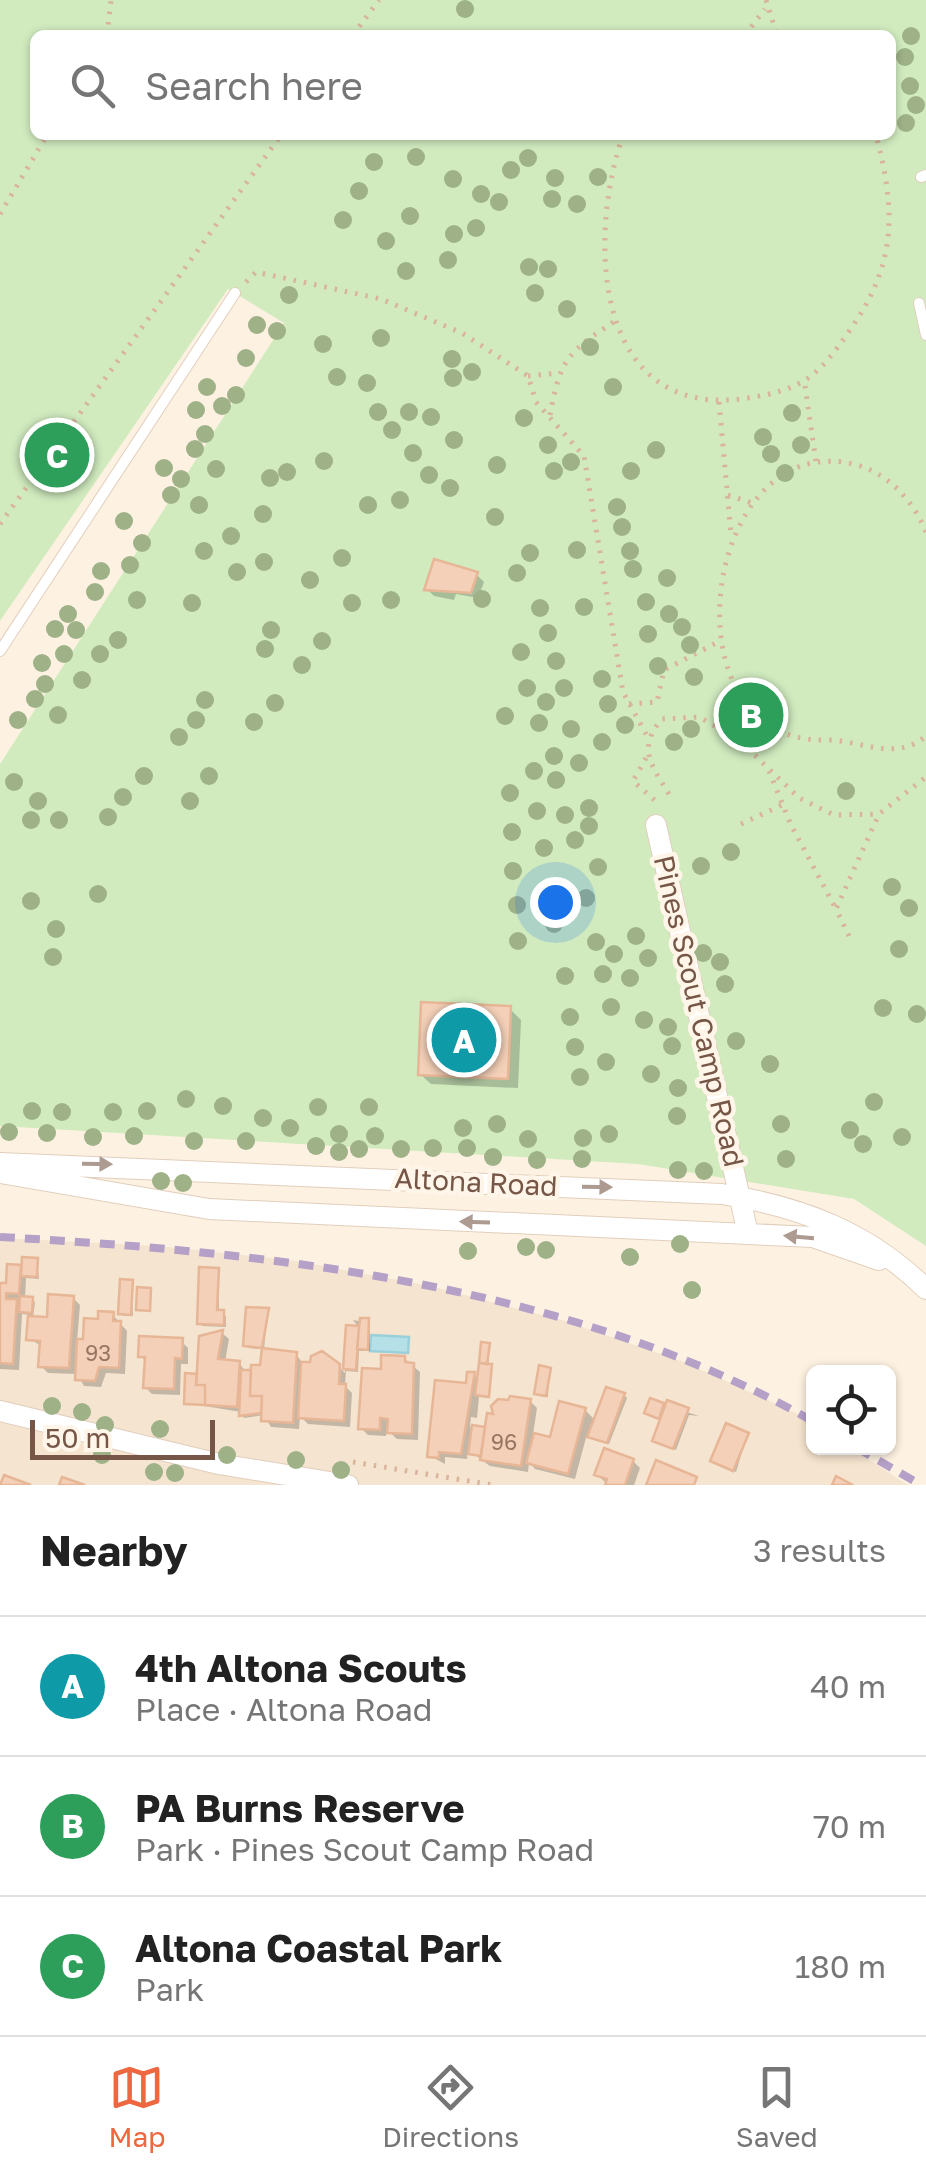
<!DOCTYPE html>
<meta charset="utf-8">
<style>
body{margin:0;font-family:"Golos Text",sans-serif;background:#f6f6f6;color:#222}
.controls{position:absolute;right:30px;bottom:30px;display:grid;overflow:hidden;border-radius:15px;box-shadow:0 2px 8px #0004}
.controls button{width:90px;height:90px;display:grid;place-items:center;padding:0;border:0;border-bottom:2px solid #e0e0e0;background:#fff;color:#222;font:50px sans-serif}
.scale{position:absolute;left:30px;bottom:25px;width:185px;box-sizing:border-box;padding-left:10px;border:5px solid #765747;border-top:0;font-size:28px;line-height:35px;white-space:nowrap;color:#765747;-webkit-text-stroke:8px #fff6e9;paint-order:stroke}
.you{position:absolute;left:555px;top:902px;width:35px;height:35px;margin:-25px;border:8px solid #fff;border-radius:50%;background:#1a73e8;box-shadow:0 0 0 15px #1a73e833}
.badge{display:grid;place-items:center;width:65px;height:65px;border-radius:50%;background:#ed6740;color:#fff;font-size:32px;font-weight:700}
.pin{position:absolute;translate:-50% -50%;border:5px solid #fff;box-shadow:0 2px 10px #0006}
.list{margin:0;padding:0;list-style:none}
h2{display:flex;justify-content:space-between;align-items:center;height:130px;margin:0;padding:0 40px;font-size:42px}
h2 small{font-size:32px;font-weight:400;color:#767676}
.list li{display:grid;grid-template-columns:65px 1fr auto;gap:30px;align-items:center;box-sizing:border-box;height:140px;padding:0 40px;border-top:2px solid #e0e0e0}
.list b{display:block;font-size:38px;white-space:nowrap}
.list p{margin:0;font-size:32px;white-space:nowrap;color:#767676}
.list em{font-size:32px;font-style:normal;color:#767676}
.icon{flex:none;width:55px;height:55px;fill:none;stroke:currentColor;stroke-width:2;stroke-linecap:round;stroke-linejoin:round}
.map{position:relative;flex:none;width:926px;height:1485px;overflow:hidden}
.search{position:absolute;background:#fff;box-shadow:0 2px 8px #0004;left:30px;right:30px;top:30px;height:110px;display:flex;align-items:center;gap:25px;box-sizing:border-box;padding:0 35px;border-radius:15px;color:#767676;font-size:38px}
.sheet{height:550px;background:#fff}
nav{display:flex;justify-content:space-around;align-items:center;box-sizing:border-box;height:140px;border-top:2px solid #e0e0e0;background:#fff;font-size:28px;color:#767676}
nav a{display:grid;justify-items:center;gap:5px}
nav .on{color:#ed6740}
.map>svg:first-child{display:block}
</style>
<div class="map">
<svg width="926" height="1485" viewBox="0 0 926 1485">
<rect width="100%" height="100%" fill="#fdf2e1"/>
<path fill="#f5e4cf" d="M0,1238L160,1246L297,1261L430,1286L565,1321L684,1362L807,1418L813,1423L814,1448H851L908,1485H0Z"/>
<path fill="#d1ebbf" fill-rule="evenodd" d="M0,0H926V1246L854,1199L638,1164L0,1126V764L284,323L228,289L0,621ZM35,35H891V135H35Z"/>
<path fill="#b5e0e7" stroke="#9bd0da" stroke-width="2.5" d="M371,1335L409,1337L408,1353L370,1351Z"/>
<path fill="#0003" d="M477,575L484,582L478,598L456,594L454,600L434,596L427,589Z
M510,1009L521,1020L518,1088L431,1084L420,1074Z
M37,1261L39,1279L26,1278L25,1299L35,1302L33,1318L49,1320L73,1298L80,1305L77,1341L86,1342L100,1321L112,1314L127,1331L125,1374L106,1373L101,1387L84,1386L77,1374L48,1373L41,1366L42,1346L29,1339L30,1315L22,1314L19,1370L0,1369V1286H9L19,1267L24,1272Z
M218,1270L219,1313L226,1316V1327L202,1326Z
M131,1282L133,1316H124L121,1313Z
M268,1311L264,1349L248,1348L246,1345Z
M353,1320L370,1323V1351H359L358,1372L346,1371L345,1386L352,1393L350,1427L308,1424L300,1416L299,1429L271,1427L264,1415L244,1418L241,1412L186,1403L196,1376L222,1333L229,1339L225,1362L239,1363L246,1372L296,1354L303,1364L338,1366L345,1373L348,1328L360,1329Z
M181,1341L188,1348V1364H181L180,1395L152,1394L145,1387L147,1362L140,1356Z
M488,1345L490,1398L479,1397L477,1418L471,1417L470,1427L484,1429L530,1401L537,1408L533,1435L552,1440L585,1410L595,1420L624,1395L627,1398L609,1444L587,1434L575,1479L535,1469L529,1462L528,1472L490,1466L468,1450L467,1459L445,1457V1464L430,1456L474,1375L479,1380Z
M404,1358L420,1372L418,1440L397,1439L386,1429V1436L368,1435L361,1428L383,1372Z
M549,1370L548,1397L539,1396L537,1393Z
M652,1401L699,1416L689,1415L676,1450L655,1441L662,1420L650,1415Z
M747,1435L736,1472L715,1463Z
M633,1461L640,1468L634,1485H608L597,1474Z"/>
<path fill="#f4d0b8" stroke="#e7b697" stroke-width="2.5" d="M434,559L478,572L471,593L424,590Z
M421,1002L511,1006L508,1079L418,1075Z
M22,1257L38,1258L37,1277L21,1276Z
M7,1264L21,1265L19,1294L6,1293V1299H17L13,1364L0,1363V1283H6Z
M199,1267L219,1268L217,1310H224V1325L197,1324Z
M120,1279L133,1280L131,1315L118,1314Z
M137,1287L151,1288L150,1311L136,1310Z
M48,1294L74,1296L69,1368L38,1367L40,1341L26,1340L28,1316L47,1317Z
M20,1296L33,1297L32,1313L19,1312Z
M246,1307L269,1308L262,1348L243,1346Z
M98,1311L114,1312L113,1321H121L119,1368L99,1367L95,1381L75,1380L77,1339H83L84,1318L98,1319Z
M360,1318H369L368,1350L357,1349Z
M346,1325L359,1326L356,1370L343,1369Z
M223,1330L218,1359L240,1361L237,1407L205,1405V1385H196L199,1336Z
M139,1336L183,1338L182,1359L175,1358L174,1389L143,1388L145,1357H138Z
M481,1342L490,1343L487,1364L479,1363Z
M262,1348L297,1352L293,1423L261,1421L262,1396H250L251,1365H260Z
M322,1351L340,1364L339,1384H346L344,1421L298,1418L301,1362H310L311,1356Z
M381,1355L405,1356V1362L414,1363L412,1434L387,1433L388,1419L380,1418V1430L358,1429L362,1368L381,1369Z
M479,1363L492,1364L489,1397L475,1395Z
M539,1365L551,1368L546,1396L534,1394Z
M241,1370H251L250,1396H262L261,1413L239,1416Z
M467,1372H475L461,1454L439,1452V1458L427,1457L435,1380L466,1383Z
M185,1373L197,1374L196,1385H205V1405L184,1404Z
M606,1387L625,1393L607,1443L587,1437Z
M510,1396L531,1399L521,1466L480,1460L487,1413L493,1414L491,1406L498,1399L508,1400Z
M650,1398L664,1403L659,1419L644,1413Z
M667,1400L689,1408L673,1449L652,1441Z
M559,1401L586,1408L568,1474L526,1463L534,1433L550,1437Z
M726,1423L749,1433L733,1471L710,1461Z
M472,1425L485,1427L481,1456L468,1454Z
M604,1448L634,1459L625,1485H605L607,1479L594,1475Z
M656,1460L697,1477L694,1485H646Z
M4,1475L31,1485H0Z
M836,1476L853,1485H832Z
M62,1477L85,1485H59Z"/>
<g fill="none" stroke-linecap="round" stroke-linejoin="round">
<g stroke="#e2cebd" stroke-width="12">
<path id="service" d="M921,177L926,175
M919,303L926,335
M0,651L235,293"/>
</g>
<g stroke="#e2cebd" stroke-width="22">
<path id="minor" d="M656,825L748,1234
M0,1163L722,1194C802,1207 868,1232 926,1289
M1,1173L209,1209L813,1237L879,1260
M0,1411L219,1464L348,1485"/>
</g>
<path stroke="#d9b39b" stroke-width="5" stroke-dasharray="2.5 8" stroke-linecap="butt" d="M766,0L777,35
M107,35L111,0
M353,35L379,0
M745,35L765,9
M623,135C587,238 593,422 748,398C805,389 818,376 850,330C897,263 896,211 876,135
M0,214L47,135
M246,282L256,272L381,299L462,333L528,376L536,402L584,456L623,692L647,736
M528,376L558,373
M805,386L816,462
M719,402L731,534
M550,415C560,359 568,352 615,321
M728,495L752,503
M0,524L281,135
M926,532C914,502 889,474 857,465C703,423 660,742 824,740C860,739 895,763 926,736
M629,704L657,702L664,670L722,640
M646,758L633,781L659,804
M769,771L791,825L836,909
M669,794C651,765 637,748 662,719L699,717L739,740L799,798L834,815L879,814
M741,824L782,805
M849,936L836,909L879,814L926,777
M353,1462L493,1485"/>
<use href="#service" stroke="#fff" stroke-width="10"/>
<use href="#minor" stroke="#fff" stroke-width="20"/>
<path stroke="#b5a0c7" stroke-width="8" stroke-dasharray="15 10" stroke-linecap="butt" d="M0,1237C269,1252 575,1285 814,1422
M857,1448L921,1485"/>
</g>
<g fill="#9eb187">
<circle cx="465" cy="9" r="9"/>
<circle cx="911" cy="36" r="9"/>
<circle cx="905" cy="57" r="9"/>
<circle cx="910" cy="86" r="9"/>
<circle cx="916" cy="105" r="9"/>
<circle cx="906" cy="123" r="9"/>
<circle cx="416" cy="157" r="9"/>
<circle cx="528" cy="158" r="9"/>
<circle cx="374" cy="162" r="9"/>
<circle cx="511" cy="170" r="9"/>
<circle cx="598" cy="177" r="9"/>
<circle cx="555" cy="178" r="9"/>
<circle cx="453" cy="179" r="9"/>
<circle cx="359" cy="191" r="9"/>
<circle cx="481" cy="194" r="9"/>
<circle cx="552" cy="199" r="9"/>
<circle cx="499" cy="202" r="9"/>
<circle cx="577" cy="204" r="9"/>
<circle cx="410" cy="216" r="9"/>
<circle cx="343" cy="220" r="9"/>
<circle cx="476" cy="228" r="9"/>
<circle cx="454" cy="234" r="9"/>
<circle cx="386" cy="241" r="9"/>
<circle cx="448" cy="260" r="9"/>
<circle cx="529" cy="267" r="9"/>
<circle cx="548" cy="269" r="9"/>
<circle cx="406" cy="271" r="9"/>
<circle cx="535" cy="293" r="9"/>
<circle cx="289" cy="295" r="9"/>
<circle cx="567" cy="309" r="9"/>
<circle cx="257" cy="325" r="9"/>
<circle cx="277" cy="331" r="9"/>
<circle cx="381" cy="338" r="9"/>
<circle cx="323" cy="344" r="9"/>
<circle cx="590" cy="347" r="9"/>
<circle cx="246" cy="358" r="9"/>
<circle cx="452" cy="359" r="9"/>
<circle cx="472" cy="372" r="9"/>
<circle cx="337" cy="377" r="9"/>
<circle cx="453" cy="378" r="9"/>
<circle cx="367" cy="383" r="9"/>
<circle cx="207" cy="387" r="9"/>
<circle cx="613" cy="387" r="9"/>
<circle cx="236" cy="395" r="9"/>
<circle cx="222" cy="406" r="9"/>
<circle cx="196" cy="410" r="9"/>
<circle cx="378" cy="412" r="9"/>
<circle cx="409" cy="412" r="9"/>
<circle cx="792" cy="413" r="9"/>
<circle cx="431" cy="417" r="9"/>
<circle cx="524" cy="418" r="9"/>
<circle cx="392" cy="430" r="9"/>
<circle cx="205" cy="434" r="9"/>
<circle cx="763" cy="437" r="9"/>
<circle cx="454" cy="440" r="9"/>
<circle cx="548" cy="445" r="9"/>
<circle cx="801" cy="445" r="9"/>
<circle cx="195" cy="449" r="9"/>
<circle cx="656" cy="450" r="9"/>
<circle cx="413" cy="453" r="9"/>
<circle cx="771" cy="454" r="9"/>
<circle cx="324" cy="461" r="9"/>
<circle cx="571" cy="462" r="9"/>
<circle cx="497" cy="465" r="9"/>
<circle cx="164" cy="468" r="9"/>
<circle cx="216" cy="469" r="9"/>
<circle cx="554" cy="471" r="9"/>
<circle cx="631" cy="471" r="9"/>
<circle cx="287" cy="472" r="9"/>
<circle cx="785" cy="473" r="9"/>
<circle cx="429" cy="475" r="9"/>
<circle cx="270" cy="478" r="9"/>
<circle cx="181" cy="479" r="9"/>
<circle cx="450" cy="488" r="9"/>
<circle cx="171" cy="495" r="9"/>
<circle cx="400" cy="500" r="9"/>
<circle cx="199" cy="505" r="9"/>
<circle cx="368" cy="505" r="9"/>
<circle cx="617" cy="507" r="9"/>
<circle cx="263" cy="514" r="9"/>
<circle cx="495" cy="517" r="9"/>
<circle cx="124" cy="521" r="9"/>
<circle cx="622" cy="527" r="9"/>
<circle cx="231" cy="536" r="9"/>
<circle cx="142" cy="543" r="9"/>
<circle cx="577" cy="550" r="9"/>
<circle cx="204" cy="551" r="9"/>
<circle cx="630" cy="551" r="9"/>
<circle cx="530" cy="553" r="9"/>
<circle cx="342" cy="558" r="9"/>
<circle cx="264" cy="562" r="9"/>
<circle cx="130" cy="565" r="9"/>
<circle cx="633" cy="569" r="9"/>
<circle cx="101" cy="571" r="9"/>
<circle cx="237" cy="572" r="9"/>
<circle cx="517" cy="573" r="9"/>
<circle cx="667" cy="578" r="9"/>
<circle cx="310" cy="580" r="9"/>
<circle cx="95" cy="592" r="9"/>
<circle cx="482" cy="599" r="9"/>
<circle cx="137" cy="600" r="9"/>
<circle cx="391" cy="600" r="9"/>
<circle cx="646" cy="602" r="9"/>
<circle cx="192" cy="603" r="9"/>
<circle cx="352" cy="603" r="9"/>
<circle cx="584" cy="607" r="9"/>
<circle cx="540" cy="608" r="9"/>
<circle cx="68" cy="614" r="9"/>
<circle cx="669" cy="614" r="9"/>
<circle cx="682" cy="627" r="9"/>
<circle cx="55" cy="629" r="9"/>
<circle cx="76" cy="630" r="9"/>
<circle cx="271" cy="630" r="9"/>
<circle cx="548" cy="633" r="9"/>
<circle cx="648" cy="634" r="9"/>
<circle cx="118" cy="640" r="9"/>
<circle cx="322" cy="641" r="9"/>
<circle cx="690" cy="645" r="9"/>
<circle cx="265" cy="649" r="9"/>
<circle cx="521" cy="652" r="9"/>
<circle cx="64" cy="654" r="9"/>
<circle cx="100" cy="654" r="9"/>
<circle cx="556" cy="661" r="9"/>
<circle cx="42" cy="663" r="9"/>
<circle cx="302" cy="665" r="9"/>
<circle cx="658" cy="666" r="9"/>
<circle cx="694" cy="677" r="9"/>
<circle cx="602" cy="679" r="9"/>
<circle cx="82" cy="680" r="9"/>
<circle cx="45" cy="684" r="9"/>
<circle cx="527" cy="688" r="9"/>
<circle cx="564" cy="688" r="9"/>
<circle cx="35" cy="699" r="9"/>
<circle cx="205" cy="700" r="9"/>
<circle cx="766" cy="700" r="9"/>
<circle cx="546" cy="702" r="9"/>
<circle cx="275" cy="703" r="9"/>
<circle cx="608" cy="704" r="9"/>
<circle cx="58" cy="715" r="9"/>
<circle cx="505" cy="716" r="9"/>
<circle cx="18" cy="720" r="9"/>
<circle cx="196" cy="720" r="9"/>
<circle cx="254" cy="722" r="9"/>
<circle cx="539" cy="723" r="9"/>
<circle cx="625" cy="725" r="9"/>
<circle cx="571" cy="729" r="9"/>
<circle cx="691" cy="729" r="9"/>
<circle cx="179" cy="737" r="9"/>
<circle cx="602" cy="742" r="9"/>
<circle cx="674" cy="742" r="9"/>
<circle cx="554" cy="756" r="9"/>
<circle cx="579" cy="763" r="9"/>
<circle cx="534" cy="771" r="9"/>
<circle cx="144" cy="776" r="9"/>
<circle cx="209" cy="776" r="9"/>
<circle cx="556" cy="780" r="9"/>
<circle cx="14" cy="782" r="9"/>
<circle cx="846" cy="791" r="9"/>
<circle cx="510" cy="793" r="9"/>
<circle cx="123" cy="797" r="9"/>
<circle cx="38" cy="801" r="9"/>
<circle cx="190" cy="801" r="9"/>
<circle cx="589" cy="808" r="9"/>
<circle cx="537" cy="811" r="9"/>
<circle cx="565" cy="815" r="9"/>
<circle cx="108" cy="817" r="9"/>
<circle cx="31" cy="820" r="9"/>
<circle cx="59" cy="820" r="9"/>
<circle cx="589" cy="826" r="9"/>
<circle cx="512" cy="832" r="9"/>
<circle cx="575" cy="840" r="9"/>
<circle cx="544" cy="848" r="9"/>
<circle cx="731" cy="852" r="9"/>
<circle cx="701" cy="866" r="9"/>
<circle cx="598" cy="867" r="9"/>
<circle cx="513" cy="871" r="9"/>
<circle cx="892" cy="887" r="9"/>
<circle cx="547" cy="888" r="9"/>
<circle cx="98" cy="894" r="9"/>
<circle cx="586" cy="898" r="9"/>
<circle cx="31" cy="901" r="9"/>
<circle cx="517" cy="905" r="9"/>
<circle cx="909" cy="908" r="9"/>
<circle cx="554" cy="924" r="9"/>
<circle cx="56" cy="929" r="9"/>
<circle cx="636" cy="936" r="9"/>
<circle cx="518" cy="941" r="9"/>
<circle cx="596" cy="942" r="9"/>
<circle cx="899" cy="949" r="9"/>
<circle cx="703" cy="953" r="9"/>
<circle cx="614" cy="954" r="9"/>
<circle cx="53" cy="957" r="9"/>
<circle cx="648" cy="958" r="9"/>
<circle cx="720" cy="962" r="9"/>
<circle cx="603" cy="974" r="9"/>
<circle cx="565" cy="976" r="9"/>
<circle cx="630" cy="978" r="9"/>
<circle cx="725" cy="984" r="9"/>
<circle cx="611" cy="1007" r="9"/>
<circle cx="883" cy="1008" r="9"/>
<circle cx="917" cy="1014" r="9"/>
<circle cx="570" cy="1017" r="9"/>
<circle cx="644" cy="1020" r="9"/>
<circle cx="668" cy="1027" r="9"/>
<circle cx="736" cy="1041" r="9"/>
<circle cx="672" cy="1046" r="9"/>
<circle cx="575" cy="1047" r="9"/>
<circle cx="606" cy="1062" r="9"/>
<circle cx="770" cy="1064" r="9"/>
<circle cx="651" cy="1074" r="9"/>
<circle cx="580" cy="1077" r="9"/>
<circle cx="678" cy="1088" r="9"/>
<circle cx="186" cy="1099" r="9"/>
<circle cx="874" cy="1102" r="9"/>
<circle cx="223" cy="1106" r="9"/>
<circle cx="318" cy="1107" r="9"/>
<circle cx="369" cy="1107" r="9"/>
<circle cx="32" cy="1111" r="9"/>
<circle cx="147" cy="1111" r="9"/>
<circle cx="62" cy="1112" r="9"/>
<circle cx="113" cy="1112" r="9"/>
<circle cx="677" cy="1116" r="9"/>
<circle cx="263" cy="1118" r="9"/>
<circle cx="497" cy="1124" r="9"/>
<circle cx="781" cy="1124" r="9"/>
<circle cx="290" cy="1128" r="9"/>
<circle cx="463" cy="1128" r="9"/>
<circle cx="850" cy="1130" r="9"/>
<circle cx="9" cy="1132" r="9"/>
<circle cx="47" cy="1133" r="9"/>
<circle cx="339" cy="1134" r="9"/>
<circle cx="609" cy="1134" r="9"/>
<circle cx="134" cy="1136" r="9"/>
<circle cx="375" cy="1136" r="9"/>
<circle cx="93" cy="1137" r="9"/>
<circle cx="902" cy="1137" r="9"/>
<circle cx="583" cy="1138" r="9"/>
<circle cx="528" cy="1139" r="9"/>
<circle cx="194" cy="1141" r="9"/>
<circle cx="246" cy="1141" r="9"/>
<circle cx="863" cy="1144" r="9"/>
<circle cx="316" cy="1146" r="9"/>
<circle cx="433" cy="1148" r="9"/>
<circle cx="467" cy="1148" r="9"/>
<circle cx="359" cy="1149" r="9"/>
<circle cx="401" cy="1149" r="9"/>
<circle cx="339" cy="1152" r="9"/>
<circle cx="493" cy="1157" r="9"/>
<circle cx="582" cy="1159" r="9"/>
<circle cx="786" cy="1159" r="9"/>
<circle cx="537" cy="1160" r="9"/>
<circle cx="678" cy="1170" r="9"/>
<circle cx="704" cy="1171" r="9"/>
<circle cx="161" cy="1181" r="9"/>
<circle cx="183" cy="1183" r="9"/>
<circle cx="680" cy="1244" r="9"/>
<circle cx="526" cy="1247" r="9"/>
<circle cx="546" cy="1250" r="9"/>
<circle cx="468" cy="1251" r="9"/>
<circle cx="630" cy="1257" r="9"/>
<circle cx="692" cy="1290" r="9"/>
<circle cx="52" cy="1406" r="9"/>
<circle cx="82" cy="1412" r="9"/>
<circle cx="105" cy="1425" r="9"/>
<circle cx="160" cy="1429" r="9"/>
<circle cx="102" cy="1455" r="9"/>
<circle cx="227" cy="1455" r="9"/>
<circle cx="296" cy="1460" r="9"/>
<circle cx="341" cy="1470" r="9"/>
<circle cx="154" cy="1472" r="9"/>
<circle cx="175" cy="1473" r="9"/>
</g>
<defs><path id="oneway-solid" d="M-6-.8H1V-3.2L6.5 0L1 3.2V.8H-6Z" transform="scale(2.5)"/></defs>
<g fill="#ad9a91">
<use href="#oneway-solid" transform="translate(97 1164) rotate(1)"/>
<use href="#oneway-solid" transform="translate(597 1187) rotate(1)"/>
<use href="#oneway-solid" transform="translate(475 1222) rotate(-178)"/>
<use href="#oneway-solid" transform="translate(799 1237) rotate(-175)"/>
</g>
<g text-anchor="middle" stroke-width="9" stroke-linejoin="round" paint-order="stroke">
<g font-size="22" fill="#967563">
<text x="98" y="1361">93</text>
<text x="504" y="1450">96</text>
</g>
<g font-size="28" fill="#765747" stroke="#fff6e9">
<text transform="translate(699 1011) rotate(77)" y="10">Pines Scout Camp Road</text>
<text transform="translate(476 1182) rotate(3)" y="10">Altona Road</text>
</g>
</g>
</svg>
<div class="controls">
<button><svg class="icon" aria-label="locate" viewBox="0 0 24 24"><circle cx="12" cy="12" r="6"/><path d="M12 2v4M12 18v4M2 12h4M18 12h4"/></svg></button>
</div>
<div class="scale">50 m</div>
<div class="you"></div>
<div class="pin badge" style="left:464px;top:1040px;background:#0f9aa8">A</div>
<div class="pin badge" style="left:751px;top:715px;background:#2e9e5b">B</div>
<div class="pin badge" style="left:57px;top:455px;background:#2e9e5b">C</div>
<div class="search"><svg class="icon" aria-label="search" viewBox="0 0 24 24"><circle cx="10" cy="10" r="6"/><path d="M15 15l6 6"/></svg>Search here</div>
</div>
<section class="sheet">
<h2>Nearby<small>3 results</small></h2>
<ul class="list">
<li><span class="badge" style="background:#0f9aa8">A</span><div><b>4th Altona Scouts</b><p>Place · Altona Road</p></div><em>40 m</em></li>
<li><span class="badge" style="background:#2e9e5b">B</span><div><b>PA Burns Reserve</b><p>Park · Pines Scout Camp Road</p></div><em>70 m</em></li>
<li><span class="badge" style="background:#2e9e5b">C</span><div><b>Altona Coastal Park</b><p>Park</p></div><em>180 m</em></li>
</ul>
</section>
<nav>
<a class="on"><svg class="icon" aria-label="map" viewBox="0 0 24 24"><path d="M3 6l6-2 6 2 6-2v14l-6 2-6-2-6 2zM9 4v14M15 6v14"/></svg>Map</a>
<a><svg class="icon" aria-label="directions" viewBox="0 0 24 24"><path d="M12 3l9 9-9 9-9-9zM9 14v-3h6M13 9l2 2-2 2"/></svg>Directions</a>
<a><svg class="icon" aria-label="saved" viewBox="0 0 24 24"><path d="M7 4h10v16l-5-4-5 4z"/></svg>Saved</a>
</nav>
